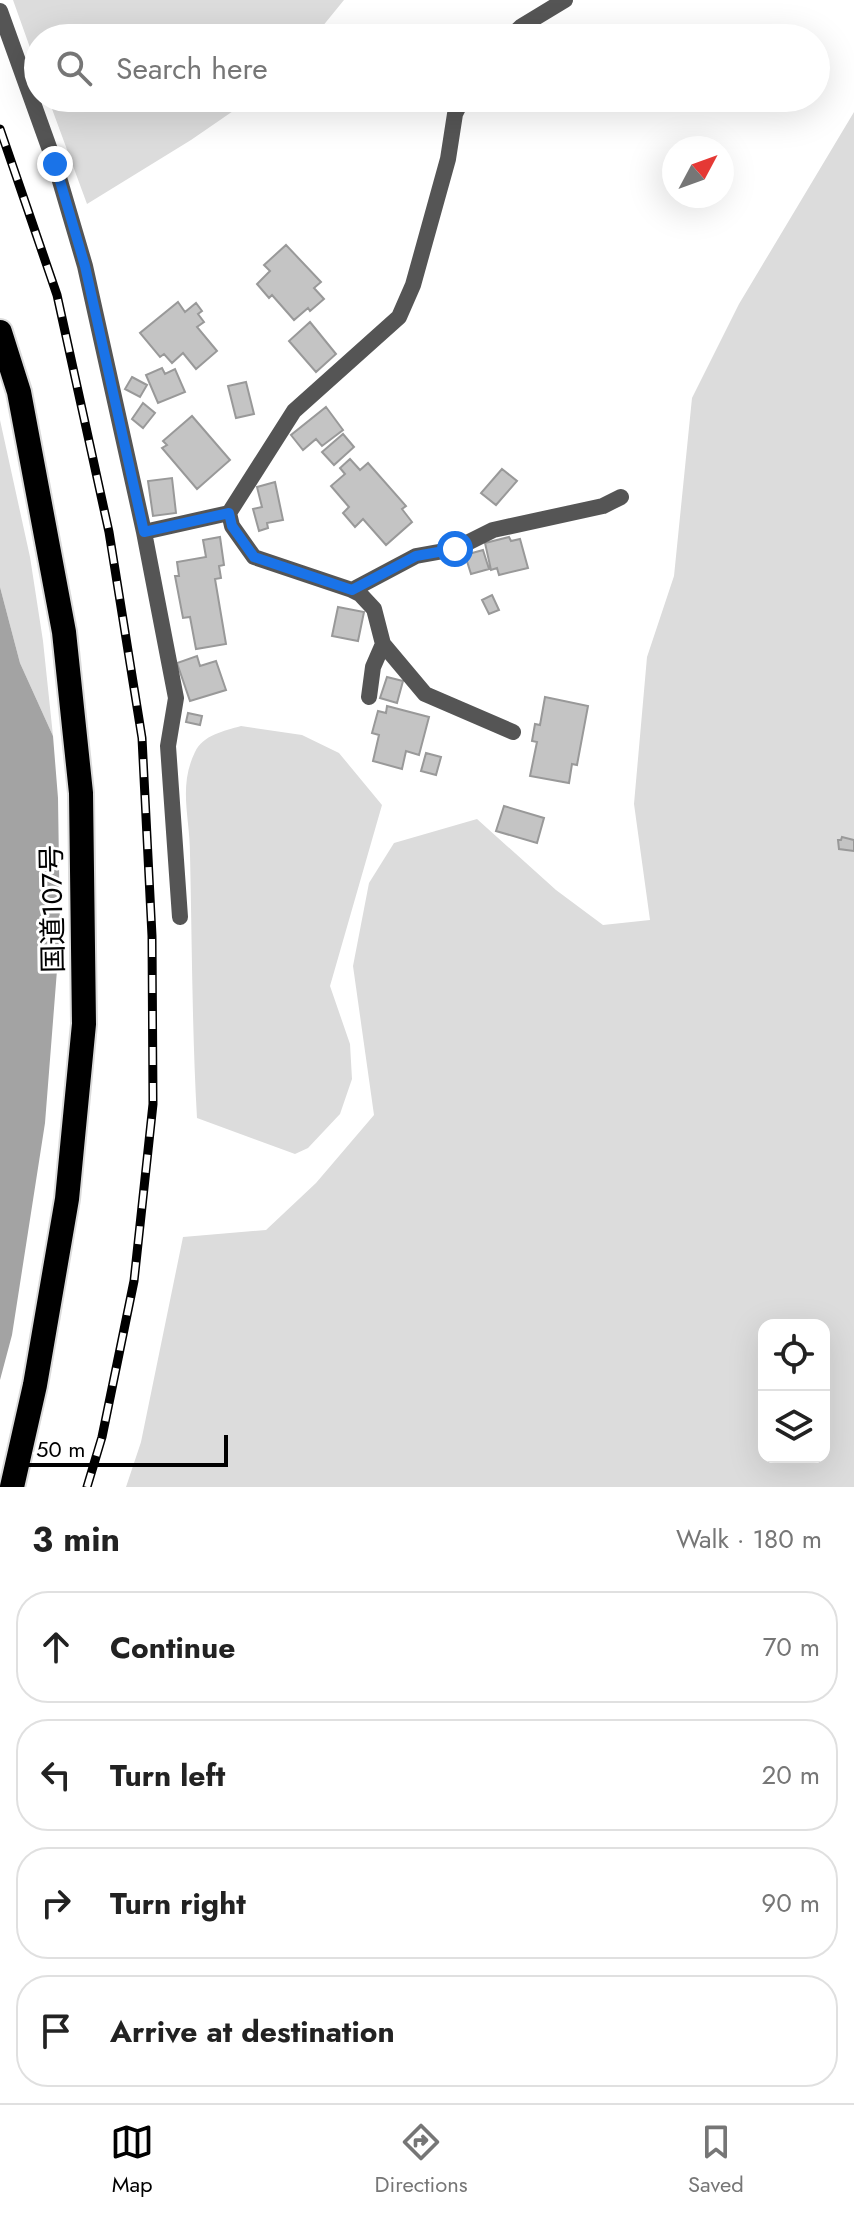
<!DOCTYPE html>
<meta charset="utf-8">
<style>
body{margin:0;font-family:Jost,"Noto Sans JP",sans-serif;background:#f2f2f2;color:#222}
.controls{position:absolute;right:24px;bottom:24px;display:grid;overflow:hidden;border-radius:16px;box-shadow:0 8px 32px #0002}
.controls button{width:72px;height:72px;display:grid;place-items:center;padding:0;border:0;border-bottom:2px solid #e0e0e0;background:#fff;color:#222;font:40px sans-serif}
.compass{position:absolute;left:662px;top:136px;width:72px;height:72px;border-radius:50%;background:#fff;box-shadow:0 8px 32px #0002;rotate:49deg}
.scale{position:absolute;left:24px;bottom:20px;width:204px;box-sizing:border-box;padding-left:8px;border:4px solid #000;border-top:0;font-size:22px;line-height:28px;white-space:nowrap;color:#000;-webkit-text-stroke:6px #fff;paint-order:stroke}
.stop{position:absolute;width:24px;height:24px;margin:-18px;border:6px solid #1a73e8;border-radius:50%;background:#fff}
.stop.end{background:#1a73e8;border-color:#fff;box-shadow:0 2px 8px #0008}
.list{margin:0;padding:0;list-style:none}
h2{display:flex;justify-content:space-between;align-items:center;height:104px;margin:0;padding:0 32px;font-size:34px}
h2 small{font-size:26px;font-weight:400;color:#767676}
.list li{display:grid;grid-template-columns:52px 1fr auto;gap:24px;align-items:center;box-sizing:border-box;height:112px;margin:0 16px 16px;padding:0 16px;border:2px solid #e0e0e0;border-radius:32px}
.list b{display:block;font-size:30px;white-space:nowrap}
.list em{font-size:26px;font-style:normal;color:#767676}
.icon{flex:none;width:44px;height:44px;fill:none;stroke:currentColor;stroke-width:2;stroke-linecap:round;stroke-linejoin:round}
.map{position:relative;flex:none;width:854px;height:1487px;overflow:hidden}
.search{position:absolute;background:#fff;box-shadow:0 8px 32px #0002;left:24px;right:24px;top:24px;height:88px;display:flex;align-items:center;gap:20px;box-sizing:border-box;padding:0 28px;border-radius:44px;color:#767676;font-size:30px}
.sheet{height:616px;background:#fff}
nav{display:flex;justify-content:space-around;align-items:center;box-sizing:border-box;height:112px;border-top:2px solid #e0e0e0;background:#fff;font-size:22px;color:#767676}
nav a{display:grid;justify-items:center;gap:4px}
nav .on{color:#000}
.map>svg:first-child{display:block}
</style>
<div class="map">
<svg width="854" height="1487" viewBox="0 0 854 1487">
<rect width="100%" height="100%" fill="#fff"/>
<path fill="#dcdcdc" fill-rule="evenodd" d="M13,0H344L313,38H38V70Z
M48,98H252L191,140L87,204Z
M854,112V1487H126L141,1442L183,1237L266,1230L316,1183L374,1115L353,966L369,883L394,843L477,819L556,890L603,925L650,920L634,804L647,657L674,576L692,398L739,304ZM764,1325H824V1457H764Z
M0,420L30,557L43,641L53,736L20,663L0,587Z
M241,726L302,735L339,753L382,805L330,986L350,1044L352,1079L340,1114L308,1148L295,1154L197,1118C192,1030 192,942 190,854C190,817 178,787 195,752C203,735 224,731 241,726Z"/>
<path fill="#a3a3a3" d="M0,587L20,663L53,736L58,798L60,932L45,1123L12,1335L0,1380Z"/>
<path fill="#c4c4c4" stroke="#999" stroke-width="2" d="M286,245L321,282L314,288L324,299L310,311L308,308L294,320L272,295L269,298L257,284L270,271L264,265Z
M178,302L185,312L196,303L202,311L198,314L204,322L197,327L217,351L196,369L183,353L172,363L164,354L160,357L140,333Z
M310,322L336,354L316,372L289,341Z
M162,368L165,374L175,369L185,392L158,403L146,375Z
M132,377L147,385L140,397L125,389Z
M246,382L254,414L236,418L228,386Z
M143,403L155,413L143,428L132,419Z
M326,407L343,430L322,446L316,439L303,450L291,435Z
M192,416L230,460L197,489L162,448L167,445L163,441Z
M343,434L354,447L334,465L322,452Z
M350,459L360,470L368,463L406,506L402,509L412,522L386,545L363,519L355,527L343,513L349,507L331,486L345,474L340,468Z
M502,469L517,481L496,505L481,493Z
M172,478L176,513L153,516L148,481Z
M275,482L283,520L267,523L268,528L259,531L253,509L262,507L257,487Z
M220,537L224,565L219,566L221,578L215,579L226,644L196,649L190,617L183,618L175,576H179L177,562L206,557L203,540Z
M509,537L511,541L520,539L528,568L499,575L497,568L491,570L485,543Z
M483,550L489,569L471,574L465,555Z
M492,595L499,610L489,614L482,600Z
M338,607L364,612L358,641L332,636Z
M197,656L200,666L216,661L226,690L190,701L177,663Z
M387,677L403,681L397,703L380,698Z
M545,697L588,706L577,765L572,764L569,783L530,776L537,742L532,741L535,724L540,725Z
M387,706L429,717L419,755L406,751L402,769L373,761L379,735L372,733L378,711L386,713Z
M188,713L202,716L200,725L186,722Z
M426,753L441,757L436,775L421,771Z
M504,806L544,818L537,843L496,831Z
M842,837L854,840V851L839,849L838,840H841Z"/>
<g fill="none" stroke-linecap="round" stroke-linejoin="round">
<g stroke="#dbdbdb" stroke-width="28">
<path id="highway" d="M0,332L19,392L64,632L81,793L84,1024L67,1199L35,1385L12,1487"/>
</g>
<path stroke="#555" stroke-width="16" d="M0,11L55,164L85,266L144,532L229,513L294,411L399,317L413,285L448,159L455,114L463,98
M509,38L522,26L565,0
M229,513L232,526L254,557L352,590L416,556L455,549L493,530L603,506L621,497
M144,532L176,698L168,746L180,917
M352,590L360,594L374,609L383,644L425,694L513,732
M369,697L373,667L383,644"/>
<use href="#highway" stroke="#000" stroke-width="24"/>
<g stroke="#000" stroke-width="9">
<path id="rail" d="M0,129L57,295L109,532L142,738L152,936L153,1104L134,1281L102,1437L87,1487"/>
</g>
<use href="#rail" stroke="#fff" stroke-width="6" stroke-dasharray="18" stroke-linecap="butt"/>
</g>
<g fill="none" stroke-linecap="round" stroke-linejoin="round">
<path stroke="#1a73e8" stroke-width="10" d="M55,164L85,266L144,532L229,513L232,526L254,557L352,590L416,556L455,549"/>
</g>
<g text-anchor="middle" stroke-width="6" stroke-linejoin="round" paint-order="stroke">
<g font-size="28" fill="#000" stroke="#fff">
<text transform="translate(52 909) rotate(-91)" y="10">国道107号</text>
</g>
</g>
</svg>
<div class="controls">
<button><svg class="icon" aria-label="locate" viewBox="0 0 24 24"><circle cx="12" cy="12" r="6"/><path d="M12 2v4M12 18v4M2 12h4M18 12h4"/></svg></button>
<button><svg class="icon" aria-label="layers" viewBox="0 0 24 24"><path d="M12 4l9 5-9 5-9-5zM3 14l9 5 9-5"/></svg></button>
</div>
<svg class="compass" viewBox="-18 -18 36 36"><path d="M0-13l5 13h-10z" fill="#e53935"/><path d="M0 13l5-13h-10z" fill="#767676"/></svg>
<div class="scale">50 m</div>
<div class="stop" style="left:455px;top:549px"></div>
<div class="stop end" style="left:55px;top:164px"></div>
<div class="search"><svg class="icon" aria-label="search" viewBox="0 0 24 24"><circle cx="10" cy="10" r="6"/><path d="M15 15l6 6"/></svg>Search here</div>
</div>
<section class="sheet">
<h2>3 min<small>Walk · 180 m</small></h2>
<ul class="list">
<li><svg class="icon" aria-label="ahead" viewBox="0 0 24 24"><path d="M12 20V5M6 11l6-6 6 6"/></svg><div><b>Continue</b></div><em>70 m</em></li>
<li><svg class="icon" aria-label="left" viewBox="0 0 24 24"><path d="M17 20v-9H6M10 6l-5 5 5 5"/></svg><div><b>Turn left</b></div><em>20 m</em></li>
<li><svg class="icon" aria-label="right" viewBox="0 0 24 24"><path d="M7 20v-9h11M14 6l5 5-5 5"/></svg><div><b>Turn right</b></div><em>90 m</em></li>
<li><svg class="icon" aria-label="arrive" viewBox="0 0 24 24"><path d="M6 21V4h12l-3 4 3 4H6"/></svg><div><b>Arrive at destination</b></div></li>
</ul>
</section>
<nav>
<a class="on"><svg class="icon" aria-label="map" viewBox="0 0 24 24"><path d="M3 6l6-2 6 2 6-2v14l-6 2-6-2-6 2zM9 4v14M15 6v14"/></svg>Map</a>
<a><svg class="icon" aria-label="directions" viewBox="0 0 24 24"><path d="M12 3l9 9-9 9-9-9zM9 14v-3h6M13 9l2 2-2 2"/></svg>Directions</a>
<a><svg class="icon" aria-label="saved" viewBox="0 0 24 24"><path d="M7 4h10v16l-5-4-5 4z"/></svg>Saved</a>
</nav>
